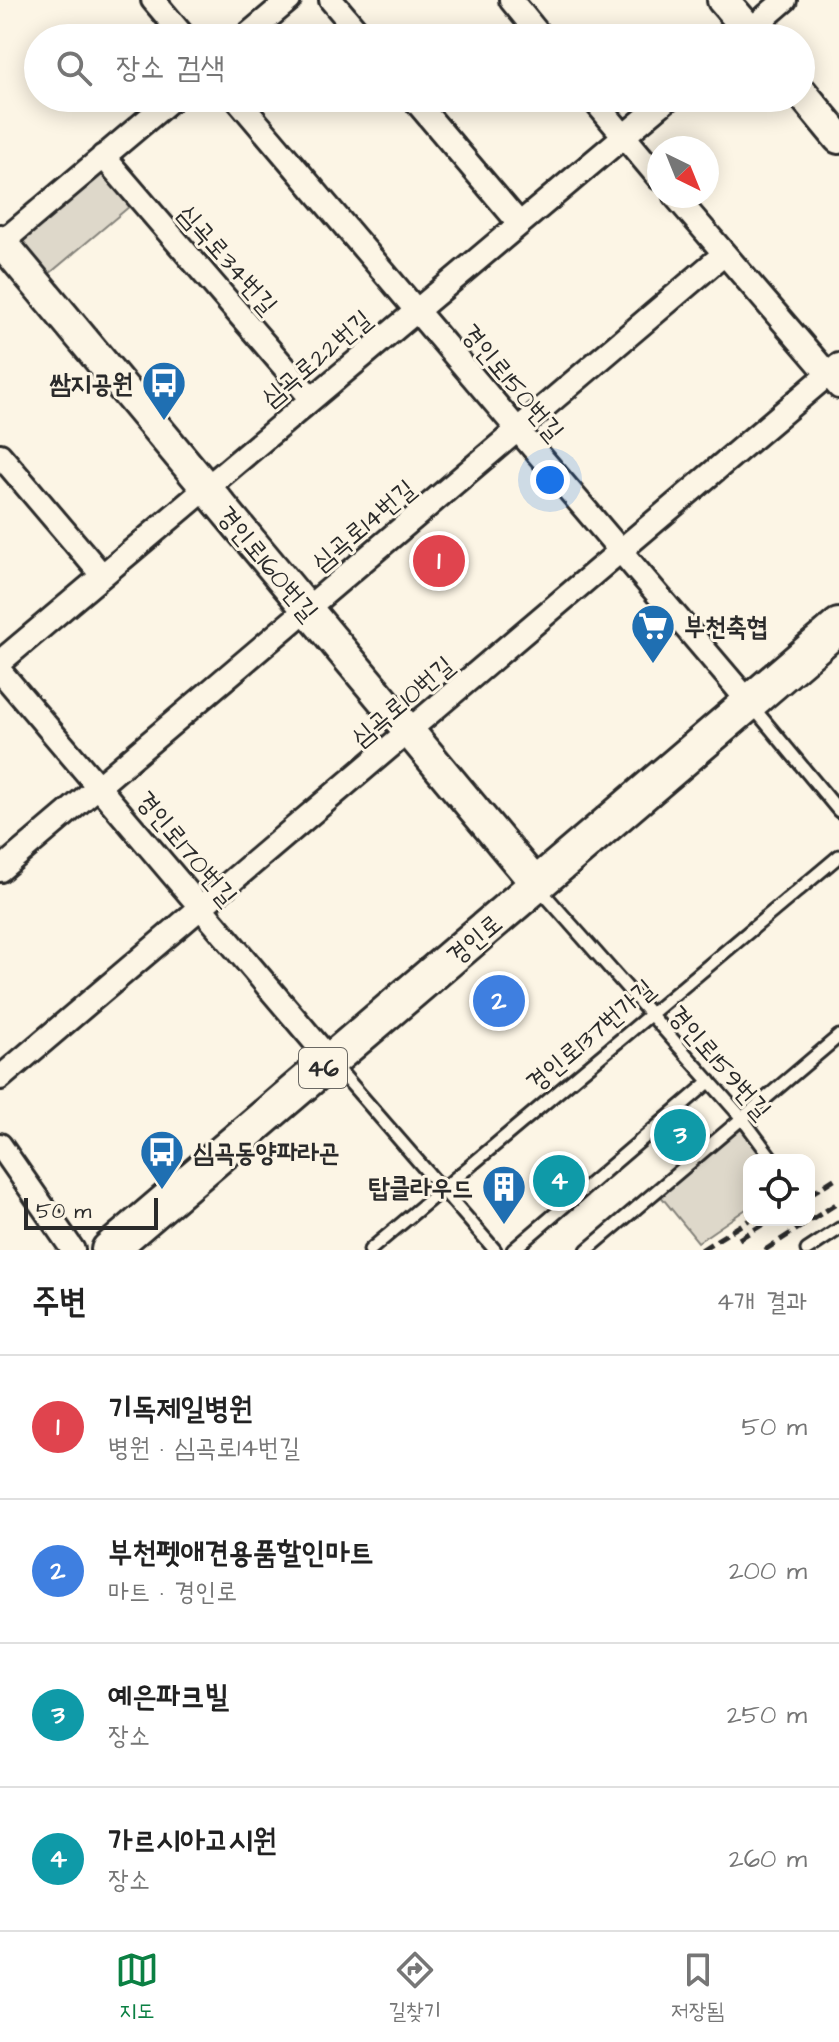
<!DOCTYPE html>
<html lang="ko">
<meta charset="utf-8">
<style>
body{margin:0;font-family:"Architects Daughter","Poor Story",sans-serif;background:#f2f2f2;color:#222}
.controls{position:absolute;right:24px;bottom:24px;display:grid;overflow:hidden;border-radius:16px;box-shadow:0 4px 20px #0003}
.controls button{width:72px;height:72px;display:grid;place-items:center;padding:0;border:0;border-bottom:2px solid #e0e0e0;background:#fff;color:#222;font:40px sans-serif}
.compass{position:absolute;left:647px;top:136px;width:72px;height:72px;border-radius:50%;background:#fff;box-shadow:0 4px 20px #0003;rotate:137deg}
.scale{position:absolute;left:24px;bottom:20px;width:134px;box-sizing:border-box;padding-left:8px;border:4px solid #2b2b2b;border-top:0;font-size:22px;line-height:28px;white-space:nowrap;color:#2b2b2b;-webkit-text-stroke:6px #fcf5e5;paint-order:stroke}
.you{position:absolute;left:550px;top:480px;width:28px;height:28px;margin:-20px;border:6px solid #fff;border-radius:50%;background:#1a73e8;box-shadow:0 0 0 12px #1a73e833}
.badge{display:grid;place-items:center;width:52px;height:52px;border-radius:50%;background:#0b8043;color:#fff;font-size:26px;font-weight:700}
.pin{position:absolute;translate:-50% -50%;border:4px solid #fff;box-shadow:0 2px 8px #0006}
.list{margin:0;padding:0;list-style:none}
h2{display:flex;justify-content:space-between;align-items:center;height:104px;margin:0;padding:0 32px;font-size:34px}
h2 small{font-size:26px;font-weight:400;color:#767676}
.list li{display:grid;grid-template-columns:52px 1fr auto;gap:24px;align-items:center;box-sizing:border-box;height:144px;padding:0 32px;border-top:2px solid #e0e0e0}
.list b{display:block;font-size:30px;white-space:nowrap}
.list p{margin:0;font-size:26px;white-space:nowrap;color:#767676}
.list em{font-size:26px;font-style:normal;color:#767676}
.icon{flex:none;width:44px;height:44px;fill:none;stroke:currentColor;stroke-width:2;stroke-linecap:round;stroke-linejoin:round}
.map{position:relative;flex:none;width:839px;height:1250px;overflow:hidden}
.search{position:absolute;background:#fff;box-shadow:0 4px 20px #0003;left:24px;right:24px;top:24px;height:88px;display:flex;align-items:center;gap:20px;box-sizing:border-box;padding:0 28px;border-radius:44px;color:#767676;font-size:30px}
.sheet{height:680px;background:#fff}
nav{display:flex;justify-content:space-around;align-items:center;box-sizing:border-box;height:112px;border-top:2px solid #e0e0e0;background:#fff;font-size:22px;color:#767676}
nav a{display:grid;justify-items:center;gap:4px}
nav .on{color:#0b8043}
.map>svg:first-child{display:block}
</style>
<div class="map">
<svg width="839" height="1250" viewBox="0 0 839 1250">
<rect width="100%" height="100%" fill="#fcf5e5"/>
<filter id="ink" filterUnits="userSpaceOnUse"><feTurbulence type="fractalNoise" baseFrequency=".0125" numOctaves="2"/><feDisplacementMap in="SourceGraphic" scale="16" xChannelSelector="R" yChannelSelector="G"/><feConvolveMatrix kernelMatrix="1 2 1 2 8 2 1 2 1" color-interpolation-filters="sRGB"/></filter>
<g filter="url(#ink)">
<path fill="#ded8ca" stroke="#84827a" stroke-width="2" d="M104,164L136,201L43,279L10,240Z
M741,1126L766,1160H749V1207L698,1242L659,1194Z"/>
<g fill="none" stroke-linecap="round" stroke-linejoin="round">
<g stroke="#2b2b2b" stroke-width="17">
<path id="lane" d="M752,706L839,811
M539,888L742,1118L773,1160
M333,1063L495,1250
M370,1250L839,856
M513,1250L710,1081
M587,1250L839,1036
M807,1250L839,1229"/>
</g>
<g stroke="#2b2b2b" stroke-width="28">
<path id="street" d="M153,0L185,38
M331,0L363,38
M511,0L542,38
M244,38L289,0
M741,38L785,0
M236,98L749,702
M413,98L519,223
M592,98L659,178
M103,156L311,398
M675,196L839,387
M0,244L173,98
M0,455L102,575
M0,662L669,98
M0,671L331,1061
M0,870L724,254
M0,1078L839,365
M0,1145L73,1250"/>
</g>
<g stroke="#2b2b2b" stroke-width="36">
<path id="secondary" d="M723,0L756,38
M801,92L839,138
M0,240L537,885"/>
</g>
<g stroke="#2b2b2b" stroke-width="40">
<path id="primary" d="M109,1250L839,626"/>
</g>
<use href="#lane" stroke="#fcf5e5" stroke-width="11"/>
<use href="#street" stroke="#fcf5e5" stroke-width="22"/>
<use href="#secondary" stroke="#fcf5e5" stroke-width="30"/>
<use href="#primary" stroke="#fcf5e5" stroke-width="34"/>
<path stroke="#2b2b2b" stroke-width="5" stroke-dasharray="12 6" stroke-linecap="butt" d="M809,1195L839,1176
M739,1239L770,1220
M701,1250L749,1220
M765,1250L839,1202"/>
</g>
</g>
<defs>
<g id="bus-pin" transform="scale(2.3)"><path d="M0 17L-7.5 6A9.5 9.5 0 1 1 7.5 6Z" fill="#1f6fb2" stroke="#fcf5e5"/><path d="M-5-6H5V4H4V6H2V4H-2V6H-4V4H-5ZM-3.5-4V0h7V-4ZM-3.5 1.2v1.5H-2V1.2ZM2 1.2v1.5H3.5V1.2Z" fill="#fff"/></g>
<g id="supermarket-pin" transform="scale(2.3)"><path d="M0 17L-7.5 6A9.5 9.5 0 1 1 7.5 6Z" fill="#1f6fb2" stroke="#fcf5e5"/><path d="M-6-5.5h2.5l.6 2H6L4.5 2H-2.5L-4.4-4H-6ZM-1.5 3.2a1.3 1.3 0 1 0 .1 0ZM3 3.2a1.3 1.3 0 1 0 .1 0Z" fill="#fff"/></g>
<g id="building-pin" transform="scale(2.3)"><path d="M0 17L-7.5 6A9.5 9.5 0 1 1 7.5 6Z" fill="#1f6fb2" stroke="#fcf5e5"/><path d="M-4-6H4V6H1V3H-1V6H-4ZM-2.5-4.3h1.7v1.8h-1.7ZM.8-4.3h1.7v1.8H.8ZM-2.5-1h1.7V.8h-1.7ZM.8-1h1.7V.8H.8Z" fill="#fff"/></g>
</defs>
<g fill-rule="evenodd">
<use href="#bus-pin" x="164" y="383"/>
<use href="#supermarket-pin" x="653" y="626"/>
<use href="#bus-pin" x="162" y="1152"/>
<use href="#building-pin" x="504" y="1187"/>
</g>
<g text-anchor="middle" stroke-width="6" stroke-linejoin="round" paint-order="stroke">
<rect fill="#fcf5e5" stroke="#6a6863" stroke-width="2" x="299" y="1048" width="48" height="40" rx="6"/>
<g font-size="24" font-weight="bold" fill="#2b2b2b">
<text x="323" y="1076">46</text>
</g>
<g font-size="26" fill="#2b2b2b" stroke="#fcf5e5">
<text transform="translate(228 259) rotate(49)" y="9">심곡로34번길</text>
<text transform="translate(316 358) rotate(-40)" y="9">심곡로22번길</text>
<text transform="translate(513 382) rotate(50)" y="9">경인로150번길</text>
<text transform="translate(363 525) rotate(-40)" y="9">심곡로14번길</text>
<text transform="translate(268 563) rotate(50)" y="9">경인로160번길</text>
<text transform="translate(402 701) rotate(-40)" y="9">심곡로10번길</text>
<text transform="translate(187 848) rotate(50)" y="9">경인로170번길</text>
<text transform="translate(474 939) rotate(-40)" y="9">경인로</text>
<text transform="translate(590 1035) rotate(-40)" y="9">경인로137번가길</text>
<text transform="translate(720 1062) rotate(49)" y="9">경인로159번길</text>
</g>
<g font-size="26" font-weight="bold" fill="#2b2b2b" stroke="#fcf5e5" text-anchor="end">
<text x="133" y="392">쌈지공원</text>
<text x="684" y="635" text-anchor="start">부천축협</text>
<text x="193" y="1161" text-anchor="start">심곡동양파라곤</text>
<text x="473" y="1196">탑클라우드</text>
</g>
</g>
</svg>
<div class="controls">
<button><svg class="icon" aria-label="locate" viewBox="0 0 24 24"><circle cx="12" cy="12" r="6"/><path d="M12 2v4M12 18v4M2 12h4M18 12h4"/></svg></button>
</div>
<svg class="compass" viewBox="-18 -18 36 36"><path d="M0-13l5 13h-10z" fill="#e53935"/><path d="M0 13l5-13h-10z" fill="#767676"/></svg>
<div class="scale">50 m</div>
<div class="you"></div>
<div class="pin badge" style="left:439px;top:561px;background:#e0444e">1</div>
<div class="pin badge" style="left:499px;top:1001px;background:#3f7fe0">2</div>
<div class="pin badge" style="left:680px;top:1135px;background:#0f9aa8">3</div>
<div class="pin badge" style="left:559px;top:1181px;background:#0f9aa8">4</div>
<div class="search"><svg class="icon" aria-label="search" viewBox="0 0 24 24"><circle cx="10" cy="10" r="6"/><path d="M15 15l6 6"/></svg>장소 검색</div>
</div>
<section class="sheet">
<h2>주변<small>4개 결과</small></h2>
<ul class="list">
<li><span class="badge" style="background:#e0444e">1</span><div><b>기독제일병원</b><p>병원 · 심곡로14번길</p></div><em>50 m</em></li>
<li><span class="badge" style="background:#3f7fe0">2</span><div><b>부천펫애견용품할인마트</b><p>마트 · 경인로</p></div><em>200 m</em></li>
<li><span class="badge" style="background:#0f9aa8">3</span><div><b>예은파크빌</b><p>장소</p></div><em>250 m</em></li>
<li><span class="badge" style="background:#0f9aa8">4</span><div><b>가르시아고시원</b><p>장소</p></div><em>260 m</em></li>
</ul>
</section>
<nav>
<a class="on"><svg class="icon" aria-label="map" viewBox="0 0 24 24"><path d="M3 6l6-2 6 2 6-2v14l-6 2-6-2-6 2zM9 4v14M15 6v14"/></svg>지도</a>
<a><svg class="icon" aria-label="directions" viewBox="0 0 24 24"><path d="M12 3l9 9-9 9-9-9zM9 14v-3h6M13 9l2 2-2 2"/></svg>길찾기</a>
<a><svg class="icon" aria-label="saved" viewBox="0 0 24 24"><path d="M7 4h10v16l-5-4-5 4z"/></svg>저장됨</a>
</nav>
